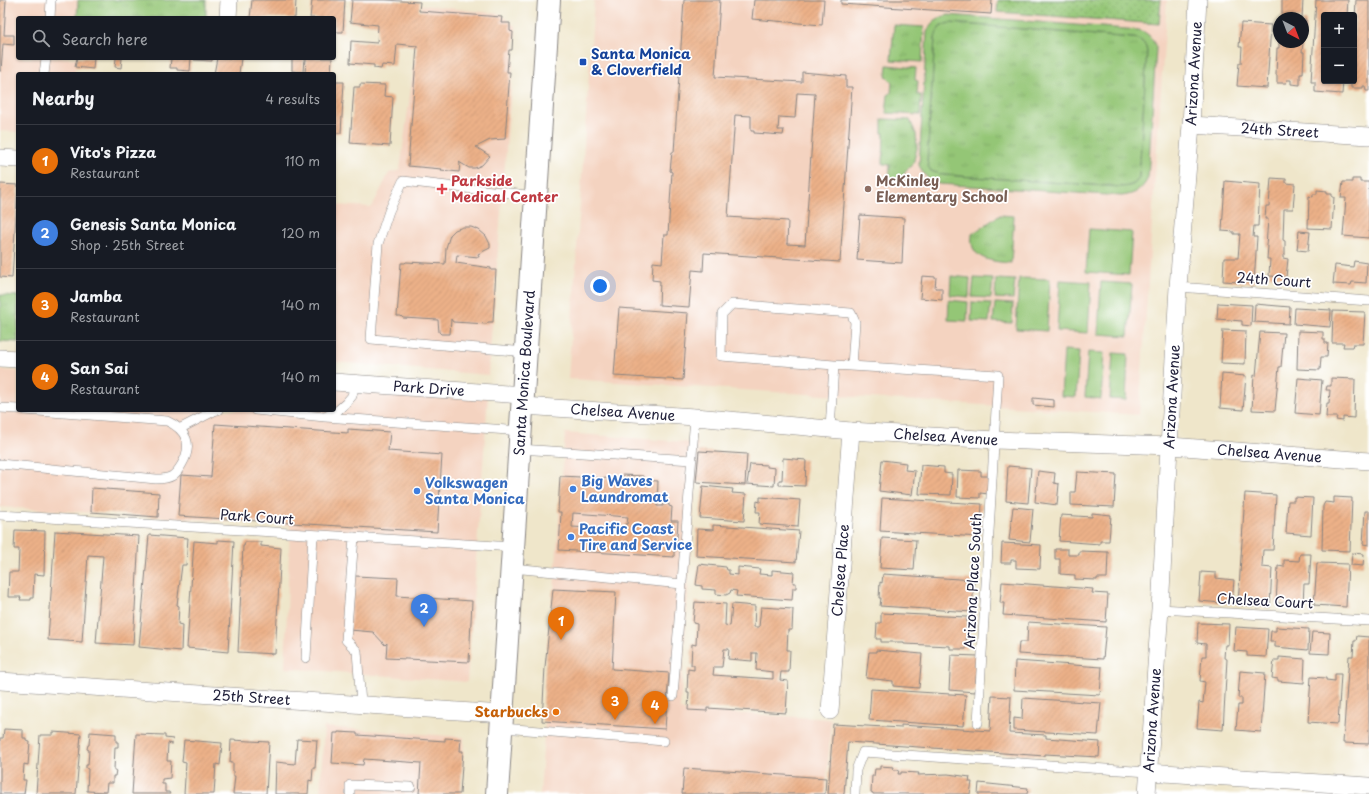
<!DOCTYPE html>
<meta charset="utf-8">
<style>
body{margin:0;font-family:"Playpen Sans",sans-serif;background:#20242c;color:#f1f3f6}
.controls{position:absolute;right:12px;top:12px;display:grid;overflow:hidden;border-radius:4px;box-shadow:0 1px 3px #0004}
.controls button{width:36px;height:36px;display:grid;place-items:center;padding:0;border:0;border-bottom:1px solid #363941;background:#171b24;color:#f1f3f6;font:20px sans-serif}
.compass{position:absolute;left:1273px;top:12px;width:36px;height:36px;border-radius:50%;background:#171b24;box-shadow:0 1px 3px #0004;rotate:138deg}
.you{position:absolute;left:600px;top:286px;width:14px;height:14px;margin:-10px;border:3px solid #fff;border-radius:50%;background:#1a73e8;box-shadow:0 0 0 6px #1a73e833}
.badge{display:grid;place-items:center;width:26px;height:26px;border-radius:50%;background:#d1495b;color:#fff;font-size:13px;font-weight:700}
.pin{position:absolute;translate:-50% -33px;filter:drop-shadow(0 1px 2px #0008)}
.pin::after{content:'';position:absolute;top:21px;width:14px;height:12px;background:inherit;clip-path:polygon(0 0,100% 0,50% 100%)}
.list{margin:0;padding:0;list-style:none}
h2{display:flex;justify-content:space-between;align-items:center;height:52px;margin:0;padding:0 16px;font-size:17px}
h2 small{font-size:13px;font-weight:400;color:#9ea1a6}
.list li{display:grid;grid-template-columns:26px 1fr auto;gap:12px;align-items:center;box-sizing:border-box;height:72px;padding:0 16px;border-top:1px solid #363941}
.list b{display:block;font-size:15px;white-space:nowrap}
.list p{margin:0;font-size:13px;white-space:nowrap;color:#9ea1a6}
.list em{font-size:13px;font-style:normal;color:#9ea1a6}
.icon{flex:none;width:22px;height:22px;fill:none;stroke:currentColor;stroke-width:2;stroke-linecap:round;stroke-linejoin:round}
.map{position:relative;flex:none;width:1369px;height:794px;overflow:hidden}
.search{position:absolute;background:#171b24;box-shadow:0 1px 3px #0004;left:16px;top:16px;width:320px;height:44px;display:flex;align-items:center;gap:10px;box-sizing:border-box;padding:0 14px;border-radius:4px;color:#9ea1a6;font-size:15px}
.panel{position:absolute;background:#171b24;box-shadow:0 1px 3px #0004;left:16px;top:72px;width:320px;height:340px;border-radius:4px}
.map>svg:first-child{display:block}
</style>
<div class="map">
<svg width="1369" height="794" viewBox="0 0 1369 794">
<defs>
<pattern id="grass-dots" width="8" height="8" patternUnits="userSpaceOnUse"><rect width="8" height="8" fill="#94c676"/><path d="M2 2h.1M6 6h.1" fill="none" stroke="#7faa67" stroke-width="1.8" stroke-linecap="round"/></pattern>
<pattern id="park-tufts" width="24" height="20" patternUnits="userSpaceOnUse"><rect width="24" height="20" fill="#94c676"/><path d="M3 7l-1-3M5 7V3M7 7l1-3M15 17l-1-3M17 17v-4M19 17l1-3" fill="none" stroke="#7faa67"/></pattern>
<pattern id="building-hatch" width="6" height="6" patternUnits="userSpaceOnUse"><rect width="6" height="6" fill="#ecb188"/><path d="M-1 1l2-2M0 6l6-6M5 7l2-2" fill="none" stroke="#ca9876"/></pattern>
</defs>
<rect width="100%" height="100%" fill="#fff"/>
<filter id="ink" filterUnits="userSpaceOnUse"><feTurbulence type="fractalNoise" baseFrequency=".025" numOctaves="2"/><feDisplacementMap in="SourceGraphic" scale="8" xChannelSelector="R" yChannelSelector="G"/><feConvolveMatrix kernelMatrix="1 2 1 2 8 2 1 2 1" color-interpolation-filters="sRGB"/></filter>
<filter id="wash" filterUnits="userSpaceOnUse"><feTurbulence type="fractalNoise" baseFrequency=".012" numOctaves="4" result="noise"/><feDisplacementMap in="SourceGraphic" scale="16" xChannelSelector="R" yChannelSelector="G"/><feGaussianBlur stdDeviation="0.9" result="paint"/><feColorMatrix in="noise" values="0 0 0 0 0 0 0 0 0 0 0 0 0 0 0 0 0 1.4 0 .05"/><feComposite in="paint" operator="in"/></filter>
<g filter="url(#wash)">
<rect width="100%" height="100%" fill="#efe6ca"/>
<path fill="#f4d3c0" d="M0,0H78L77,18H18V58H76L75,74H18V132L0,131Z
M594,0H1167L1139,415L568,379Z
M422,5L501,14L516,27L488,375L334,362V205L372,207L389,173L400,170Z
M0,370L18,371V410H334V388L488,397L467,682L285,668L290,525L0,507Z
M565,433L698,443L680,710L831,719L826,794H540Z
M324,727L464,737L461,794H320Z"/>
<path fill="url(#grass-dots)" stroke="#5b7458" d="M998,0H1161L1159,24L997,12Z"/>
<path fill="url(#park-tufts)" stroke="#5b7458" d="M78,0H206V18H77Z
M951,23L1133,38C1142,39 1146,44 1147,52L1139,177C1135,186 1130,186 1121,187L943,175L931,171L928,166L927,160L935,38C937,28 941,24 951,23Z
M894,25L924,27L922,62L891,60Z
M887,65L916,68L915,80L918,81L917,95H921L920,115L886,113L888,95L891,93L892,82L886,76Z
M882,119L910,120L916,134L917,148L913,164L905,171L903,183H889L890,165L883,164L884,133H882Z
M1000,215L1014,216L1011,263C998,262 975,261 972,244C971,241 972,237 972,234Z
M0,295L18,296V342L0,341Z"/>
<path fill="#94c676" stroke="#5b7458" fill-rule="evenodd" d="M949,15L1139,30C1149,33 1153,39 1156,48L1148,178C1142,190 1136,194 1122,196L939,184C928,181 924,175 919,165L927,32C931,21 938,17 949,15ZM951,23L1133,38C1142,39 1146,44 1147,52L1139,177C1135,186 1130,186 1121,187L943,175L931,171L928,166L927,160L935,38C937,28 941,24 951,23Z
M1089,229L1132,232L1129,275L1086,272Z
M951,276L970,278L969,297L950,295Z
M974,278L993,279L991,298L972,297Z
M1019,278L1050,279L1047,331L1016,329Z
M996,279L1015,280L1013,299L995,298Z
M1060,280L1091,282L1088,333L1057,331Z
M1101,282L1132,284L1128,336L1098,334Z
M949,300L968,302L967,321L948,320Z
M972,302L991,303L989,322L971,321Z
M995,303L1013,304L1012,323L993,322Z
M1064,350L1079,351L1076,397L1061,396Z
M1088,352L1104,353L1101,399L1085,397Z
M1113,353L1128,354L1126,400L1110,399Z"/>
<g id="blocks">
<path fill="url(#building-hatch)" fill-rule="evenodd" d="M0,0H6L4,35H14V45L3,44L1,71H0Z
M252,0H296L295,18H250Z
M312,0H345L343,32H334V18H310Z
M352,0H385L420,2L419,11L502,17L501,23H510V31L513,32L512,50H509L507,72H510L505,139L490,140L476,147L490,156L482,165L475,168H469L459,162L460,164L459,172L441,170L442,169L408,166L417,46L397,44L395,66L382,65L381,69L374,68V65L350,63L351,41L377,43L378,25L350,22Z
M684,0H720L715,77L802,82V72L846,76V87H852L840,262L704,253L703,271L692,270L689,307L659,305L660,281L652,280L653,262L662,263L664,235H668L672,172L670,171L672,152H674ZM797,93L815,94L805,245L787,244L788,221L728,217L735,115L751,116V131H754V133L783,135L784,130H778L779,117L795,118Z
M754,0H824L822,25L752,19Z
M841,0H992L991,14L841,4Z
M1282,0H1303L1302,18H1282Z
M1316,0H1348L1347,15H1324V81H1343L1342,94L1315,92V82H1311Z
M1356,0H1369V91H1366L1365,86H1363V88H1351V81H1354V37Z
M1303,20H1306V31H1303Z
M1241,23L1271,25L1267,88L1237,86L1239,63H1241L1242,47H1239Z
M1279,42H1303L1302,52H1304L1303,74H1300V85L1291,84V80H1287L1286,83H1277V75H1276L1277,48H1279Z
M77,58H94L93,69L75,67Z
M116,58H122L121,68L115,67Z
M171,58H191L190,71L177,70V68H170Z
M194,58H212V61L194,60Z
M217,58H241L239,74H214Z
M292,58H304L303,72L292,71Z
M306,58H332L331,74H305Z
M335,82H344L341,133H334Z
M360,84L385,85L384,96L393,97L390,146L350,143L354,87H360Z
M1271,178L1286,179V183L1295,184L1293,209H1284L1283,240L1285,241V255H1283V258L1288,259L1286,277L1269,276L1270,259H1267L1268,246H1266L1268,219H1265L1266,206H1269Z
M1352,179H1360V182H1369V238L1343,236L1346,198H1341L1343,182H1352Z
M1225,181L1260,184L1258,226H1254L1253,237H1257L1254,283L1223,281L1224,258H1238L1240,234H1234V232L1222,231Z
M0,184L18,185L12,278L0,277Z
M1317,190L1327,191V194H1332V197H1334L1332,229L1308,228L1309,196L1313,197V194H1317Z
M860,215L904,218L902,263L857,260Z
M463,227H471L479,230L486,236L490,244V248L478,254L479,257L457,255L456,263L491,268V270H496L493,322H488L487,324L453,322L451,319L450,334H441L439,332L438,320L403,318L401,316H397L401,263H405L406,262L445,264L446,248L450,235L455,230Z
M1299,231L1310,232L1308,251L1297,250Z
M1354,261L1367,263L1366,283L1352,282L1351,285L1333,284L1335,265L1353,267Z
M922,276L936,277L935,288H942V300L920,298Z
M1218,303L1252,305L1251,326L1242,325V321L1217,319Z
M1255,304L1290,307L1289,324L1254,322Z
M619,308L688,313L683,380L614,376Z
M1295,308L1331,310L1330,327L1294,324Z
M1333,311L1365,312L1363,344H1353L1352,347H1343L1344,343H1332Z
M1223,330L1246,331L1245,364L1221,363Z
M1298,331L1323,332V339H1325V343H1328L1327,357H1321L1320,370L1297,369Z
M1260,332L1284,333L1281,367H1279L1275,411L1252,410L1254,375L1256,376Z
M1222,374L1246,376L1243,410L1220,408Z
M1298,378L1322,380L1319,415L1295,413Z
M1331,378L1355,379L1354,418L1343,417V421L1336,420L1337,417H1326L1327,403H1329L1330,390H1326L1327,386H1331Z
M1033,398L1054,400V407L1033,405Z
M215,424L348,433V429L390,432L388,451L442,455L437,532L178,516L181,475L211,477Z
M699,451L747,454L745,485L696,482Z
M783,458L806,460L805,486L779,485V480H782Z
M882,460L906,463L905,470L915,471L912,495L879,491Z
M750,464L767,465V467L775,468L774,486L747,484Z
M921,465L944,467V473L952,474L951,495L919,494Z
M1008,466L1031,468L1028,503L1006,501Z
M958,470L981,471V476H990L989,494L980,493V498L957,497Z
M1038,471L1055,473L1054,483L1059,484L1057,505L1035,502Z
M1077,472L1116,474L1114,507L1071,505V492H1075Z
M622,475L643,476V480L658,481L657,506H663V504H669V506L672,507L671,521H678L676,551H674V557L559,550L561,512H558L560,476L622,479ZM573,513L628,517L627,524H625V530L572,527Z
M703,486L733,489L732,493L746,494L744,521L700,518Z
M92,488L159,493L158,517L91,512Z
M1245,493L1276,495L1273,550H1263L1262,567L1272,568L1270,607L1238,605Z
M760,497L800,500L798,527L759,524L760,512H756L757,501L760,502Z
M1294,497L1313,498L1311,535L1286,533L1288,501H1294Z
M1334,497L1352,498L1350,551L1322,550L1323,506L1325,502L1334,503Z
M882,498L982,504L980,537L880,531Z
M1013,507L1033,509L1030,542L1009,540Z
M1365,511H1369V545L1363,544Z
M1092,513L1111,515L1109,541H1100V544L1059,541L1061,515L1092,517Z
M713,525L799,531L796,562L696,556L697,529L713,530Z
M15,530L45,531L44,575L34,574L33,598H31V600H20L21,597H8L9,572H18L19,549H14Z
M55,531L139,536L133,645L96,643L103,556L88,555L82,642L48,640Z
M149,535L188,538L186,565H182L177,605L179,606L178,624L182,625L181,651L139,647Z
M882,538L916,540L914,570L880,568Z
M218,540L234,541L228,652L187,648L194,541L218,543Z
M245,542H261V546L281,548L275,654L238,652L243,546H244Z
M1002,543L1041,545L1040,569L1016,568V560H1011V563H1001Z
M1055,549H1068V555H1079V551L1108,552L1107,578H1097V580L1075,579V575L1060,574V559H1055Z
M1352,553L1364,554L1363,566L1351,565Z
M1300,554H1311L1309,584H1304L1303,604L1276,603L1278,566L1284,567V560L1299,561Z
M1317,563L1348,564L1346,607L1314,605Z
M699,564L726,567L727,570H729V574L738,575V567L760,569L759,574L772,575V570L794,572L793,583H796V588H793L792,600L736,596L737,591L731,590L730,593L726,595L716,594V590L702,589V586L696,585Z
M1201,572L1216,573V578L1234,580L1232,604L1199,601Z
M883,574L974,580L972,612L880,606L881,598H879L880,582L882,583Z
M355,576L398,578L397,596L472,601L469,662L386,658L387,643L385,645L373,632L350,630Z
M1002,582L1093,589L1092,593L1108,594L1106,622L1003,615L1004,603H1000Z
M553,589L616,592L612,669L669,673L665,729L542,721L545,667Z
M695,602L726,604L725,625L730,626L732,604L755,606L754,627H759L761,607L793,609L792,630H788L787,650H790L789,672H781L780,680L788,681L786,713L707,708V711L688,710L689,692H687L688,669L694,670V665H691L692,644L696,645L697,624L693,623ZM724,649H729L728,659L752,661V653H757L756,670L773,672V679L713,675L714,667H722Z
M881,613L967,617L966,649H950V646L904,644V642H881V639H876L877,623H881Z
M1028,622L1106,627L1103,659L1018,654L1019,642H1027Z
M1198,623L1229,624L1228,645H1225L1224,658L1227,659L1223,730L1197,728L1199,702L1203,703L1205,682L1200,681L1202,656H1206V644L1197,643Z
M1236,627L1268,629L1266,657L1247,656V652L1234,651Z
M1276,627L1309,629L1308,650L1275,647V642H1270L1271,631H1276Z
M1312,632L1330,633L1329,654L1310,653Z
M1357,636L1369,637V744L1343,743L1349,656H1353L1354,641H1356Z
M876,650L922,654L919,688L893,686V681L866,678L869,652H876Z
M951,655L978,656L975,692L949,690Z
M1279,657L1305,659L1304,683L1278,681V679L1272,678L1274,660H1279Z
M1015,661L1102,667L1100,695L1014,690Z
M1240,671L1265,673L1261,732L1236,730L1238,705H1242V698H1238Z
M1335,674H1341L1338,724L1308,722L1311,677L1326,678V680L1335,681Z
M871,689L966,695L963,726L869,720Z
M992,696L1011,697L1009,733L1046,735V738L1100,742L1099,757L1045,754V756L848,742L844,794H828L833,724L901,728V725L990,731Z
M1023,698L1101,703L1098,735L1014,730V718L1022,719Z
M4,729L23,730V738H26V741L30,742L28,765L24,764L23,780H26L24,794H0V738H3Z
M53,732L81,734L76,794H36L40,735H53Z
M90,732L116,734V742H118V747H115L114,770H116L115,776H113V783H107L106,792L87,791L88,769L86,768V765H88L89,750L87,749L88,745H89Z
M338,732L357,733V735L445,741V738L461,739L460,751H463L460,794H419L421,763L364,759L363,765L332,763L334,733H338Z
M136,734L165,735V738L173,739L172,744L168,743L167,761H171L170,778L162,779V784H165V792H169L170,794H132Z
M297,739L317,740L315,768H313L312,781L309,780L308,794H275L276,762L295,764Z
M184,740L222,743L220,765L216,764L214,794H184L186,763L182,762Z
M231,740L269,742L266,794H233L235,776H233V763H230Z
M880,766L894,767L893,770H899L898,774H901V772L919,773L918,775L948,774L970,777L969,782H972L970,794H873V793L871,792L872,776H874L875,769H880Z
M684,768L826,778L825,794H682Z
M979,783L1028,788L1027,794H978Z"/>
</g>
</g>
<g filter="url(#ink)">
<use href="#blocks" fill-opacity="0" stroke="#888482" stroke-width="1"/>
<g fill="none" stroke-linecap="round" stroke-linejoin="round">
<g stroke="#888482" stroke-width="10">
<path id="lane" d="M50,18L51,0
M44,74L46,58
M1178,287L1369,301
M526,352L371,339L378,244L389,211L403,181L536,196
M852,366L855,322L851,313L732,304L722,314L721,356L834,365L998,375L978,723
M0,408L18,409
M255,410L325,417L337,411L346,403L352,396L355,383
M325,417L521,431
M181,428L214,411L218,410
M830,429L834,365
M519,449L692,460
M0,464L156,479C161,479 167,479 172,476C177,473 179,469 182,464C193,445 187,430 167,421L25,410
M0,515L513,547
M354,537L346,640L357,651L361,704
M512,568L682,584
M1160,609L1369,621
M306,658L313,535
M673,696L695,417
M502,728L664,741
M350,794V785L411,787
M855,794L856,770L863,752L1148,772"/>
</g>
<g stroke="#888482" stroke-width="18">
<g id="street">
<path d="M228,18L229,0"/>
<path id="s1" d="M1191,125L1369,136"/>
<path d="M0,158L18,159"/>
<path d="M0,358L18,359"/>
<path id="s2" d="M334,382L523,395"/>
<path id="s3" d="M523,406L695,417L851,431L995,440L1170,446L1369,461"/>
<path id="s4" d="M0,681L503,714"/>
<path id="s5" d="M830,711L851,431"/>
<path d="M1148,772L1369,786"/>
<path id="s6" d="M1147,794L1160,609L1178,287L1191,125L1198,0"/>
</g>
</g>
<g stroke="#888482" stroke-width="24">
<g id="primary">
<path id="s7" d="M497,794L535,211L549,0"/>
</g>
</g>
<use href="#lane" stroke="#fff" stroke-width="9"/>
<use href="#street" stroke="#fff" stroke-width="17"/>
<use href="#primary" stroke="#fff" stroke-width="22"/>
</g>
</g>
<rect fill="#1a4fb4" stroke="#fff" stroke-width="1.5" x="579" y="58" width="8" height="8" rx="2"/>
<path fill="#e0444e" stroke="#fff" stroke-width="1.5" d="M440 183h4v4h4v4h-4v4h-4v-4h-4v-4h4z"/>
<circle fill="#8d6e63" stroke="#fff" stroke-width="1.5" cx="868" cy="189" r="4"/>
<g fill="#3f7fe0" stroke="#fff" stroke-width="1.5">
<circle cx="573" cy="489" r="4"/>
<circle cx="417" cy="491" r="4"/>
<circle cx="571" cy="537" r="4"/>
</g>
<circle fill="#e8710a" stroke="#fff" stroke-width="1.5" cx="556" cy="712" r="4"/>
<g text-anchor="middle" stroke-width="3.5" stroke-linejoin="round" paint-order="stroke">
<g font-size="14" font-weight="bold" fill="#164399" stroke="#fff" text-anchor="start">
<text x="591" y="59">Santa Monica<tspan x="591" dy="16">&amp; Cloverfield</tspan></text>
</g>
<g font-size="14" fill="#22223b" stroke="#fff">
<text dy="5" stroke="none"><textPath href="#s6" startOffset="722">Arizona Avenue</textPath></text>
<text dy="5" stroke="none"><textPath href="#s1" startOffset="89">24th Street</textPath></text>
<text transform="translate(1274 280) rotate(4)" y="5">24th Court</text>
<text dy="5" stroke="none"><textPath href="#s7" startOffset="422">Santa Monica Boulevard</textPath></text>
<text dy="5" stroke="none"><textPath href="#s2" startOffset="95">Park Drive</textPath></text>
<text dy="5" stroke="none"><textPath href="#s6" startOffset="398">Arizona Avenue</textPath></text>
<text dy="5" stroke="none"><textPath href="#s3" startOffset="100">Chelsea Avenue</textPath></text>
<text dy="5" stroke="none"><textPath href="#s3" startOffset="424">Chelsea Avenue</textPath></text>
<text dy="5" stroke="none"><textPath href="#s3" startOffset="748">Chelsea Avenue</textPath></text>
<text transform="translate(257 517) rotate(4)" y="5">Park Court</text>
<text dy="5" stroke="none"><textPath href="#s5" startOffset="141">Chelsea Place</textPath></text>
<text transform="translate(973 581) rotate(-87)" y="5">Arizona Place South</text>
<text transform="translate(1265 601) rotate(3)" y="5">Chelsea Court</text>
<text dy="5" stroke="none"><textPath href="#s4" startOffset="252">25th Street</textPath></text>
<text dy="5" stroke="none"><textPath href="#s6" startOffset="74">Arizona Avenue</textPath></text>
</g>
<g font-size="14" font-weight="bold" fill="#be3a42" stroke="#fff" text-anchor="start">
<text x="451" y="186">Parkside<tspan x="451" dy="16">Medical Center</tspan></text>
</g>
<g font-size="14" font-weight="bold" fill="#785e54" stroke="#fff" text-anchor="start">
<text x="876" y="186">McKinley<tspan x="876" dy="16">Elementary School</tspan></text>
</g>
<g font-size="14" font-weight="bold" fill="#366cbe" stroke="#fff" text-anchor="start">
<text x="581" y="486">Big Waves<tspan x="581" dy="16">Laundromat</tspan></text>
<text x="425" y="488">Volkswagen<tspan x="425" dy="16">Santa Monica</tspan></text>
<text x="579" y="534">Pacific Coast<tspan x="579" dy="16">Tire and Service</tspan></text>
</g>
<g font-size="14" font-weight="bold" fill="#c56008" stroke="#fff" text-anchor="end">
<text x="548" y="717">Starbucks</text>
</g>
</g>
</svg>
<div class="controls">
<button>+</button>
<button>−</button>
</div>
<svg class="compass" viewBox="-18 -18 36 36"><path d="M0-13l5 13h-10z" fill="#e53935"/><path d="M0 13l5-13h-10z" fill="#9ea1a6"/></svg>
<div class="you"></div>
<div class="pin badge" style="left:561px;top:640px;background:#e8710a">1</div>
<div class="pin badge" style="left:424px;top:627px;background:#3f7fe0">2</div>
<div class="pin badge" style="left:615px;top:720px;background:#e8710a">3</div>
<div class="pin badge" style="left:655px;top:724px;background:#e8710a">4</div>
<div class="search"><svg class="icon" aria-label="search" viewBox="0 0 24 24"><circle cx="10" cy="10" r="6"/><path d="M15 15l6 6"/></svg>Search here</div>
<section class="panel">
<h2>Nearby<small>4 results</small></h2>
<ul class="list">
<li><span class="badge" style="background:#e8710a">1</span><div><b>Vito's Pizza</b><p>Restaurant</p></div><em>110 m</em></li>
<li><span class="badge" style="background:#3f7fe0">2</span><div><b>Genesis Santa Monica</b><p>Shop · 25th Street</p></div><em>120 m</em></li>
<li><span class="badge" style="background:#e8710a">3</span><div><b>Jamba</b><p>Restaurant</p></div><em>140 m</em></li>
<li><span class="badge" style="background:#e8710a">4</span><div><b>San Sai</b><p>Restaurant</p></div><em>140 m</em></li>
</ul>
</section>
</div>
